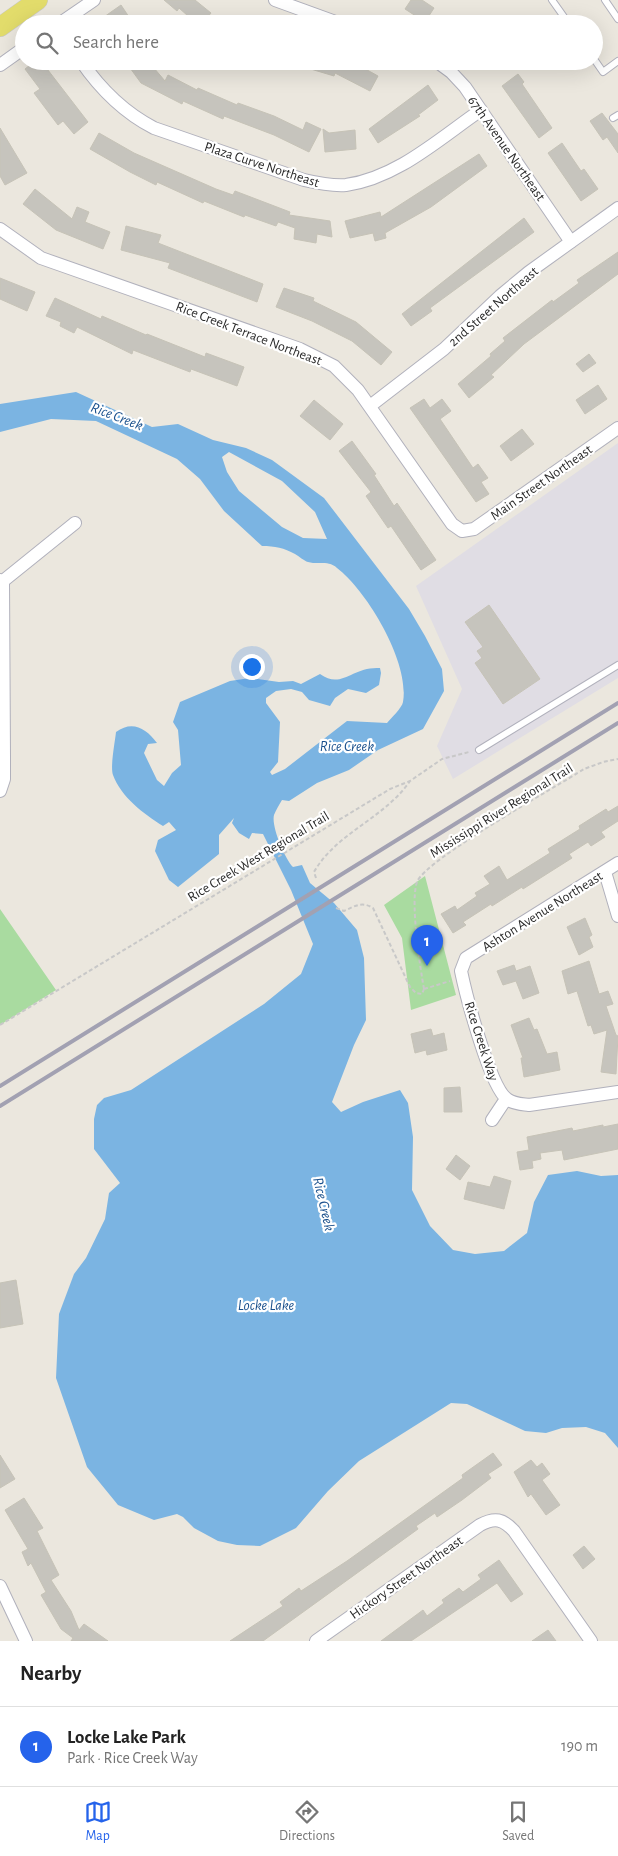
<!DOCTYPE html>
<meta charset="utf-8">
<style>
body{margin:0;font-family:"Alegreya Sans",sans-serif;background:#f2f2f2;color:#222}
.you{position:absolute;left:251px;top:666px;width:18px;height:18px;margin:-12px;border:4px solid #fff;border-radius:50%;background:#1a73e8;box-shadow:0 0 0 8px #1a73e833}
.badge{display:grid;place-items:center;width:32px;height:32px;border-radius:50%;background:#2563eb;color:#fff;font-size:16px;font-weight:700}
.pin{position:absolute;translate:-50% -41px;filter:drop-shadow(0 1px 2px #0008)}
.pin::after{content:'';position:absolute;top:26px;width:18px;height:15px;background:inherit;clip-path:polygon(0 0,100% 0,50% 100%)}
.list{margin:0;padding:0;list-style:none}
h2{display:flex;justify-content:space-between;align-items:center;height:65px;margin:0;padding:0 20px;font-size:21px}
h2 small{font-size:16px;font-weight:400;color:#767676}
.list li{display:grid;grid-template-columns:32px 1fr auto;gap:15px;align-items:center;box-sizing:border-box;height:80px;padding:0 20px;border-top:1px solid #e0e0e0}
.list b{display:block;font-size:19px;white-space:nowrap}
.list p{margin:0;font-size:16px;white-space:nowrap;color:#767676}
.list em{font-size:16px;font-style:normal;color:#767676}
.icon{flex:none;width:28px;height:28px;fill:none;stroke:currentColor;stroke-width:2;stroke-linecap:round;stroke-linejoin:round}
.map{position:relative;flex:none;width:618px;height:1641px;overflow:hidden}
.search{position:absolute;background:#fff;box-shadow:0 5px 20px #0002;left:15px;right:15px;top:15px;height:55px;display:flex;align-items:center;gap:12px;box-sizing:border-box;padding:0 18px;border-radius:28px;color:#767676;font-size:19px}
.sheet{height:145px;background:#fff}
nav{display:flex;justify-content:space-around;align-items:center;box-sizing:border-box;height:70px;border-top:1px solid #e0e0e0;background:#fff;font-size:14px;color:#767676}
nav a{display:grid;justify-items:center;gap:2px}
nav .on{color:#2563eb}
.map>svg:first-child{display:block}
</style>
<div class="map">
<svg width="618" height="1641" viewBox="0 0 618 1641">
<rect width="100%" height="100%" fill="#ebe7de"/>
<path fill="#e0dde4" d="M618,443V678L453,779L437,746L462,689L416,586Z"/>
<path fill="#a9dba0" d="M425,876L456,995L411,1010L402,938L384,905Z
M0,909L56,990L0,1025Z"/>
<path fill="#7bb4e2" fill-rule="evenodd" d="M76,392L152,427L178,424L213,440L246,448L272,460L324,498L409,609L425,636L442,669L444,691L423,729L378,750L349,770L317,783L289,801L282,800C279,805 276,810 274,815C271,826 285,859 293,867L302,865L310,883L334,903L357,930L364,958L366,1020L354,1045L332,1102L341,1112L363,1102L400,1090L408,1103L413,1137L412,1190L430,1226L453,1250L475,1254L504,1251L527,1233L534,1202L548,1175L577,1171L601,1176L618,1175V1448L605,1433L586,1427L562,1428L546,1433L525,1431L467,1404L451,1403L359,1461L328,1491L296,1528L260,1546L237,1545L218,1541L194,1528L183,1517L177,1514L154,1520L118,1505L87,1467L56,1378L59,1314L74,1274L86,1258L105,1219L109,1193L120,1183L94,1149V1119L97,1105L104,1098L131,1090L264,1004L301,974L313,944L291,890L263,834L252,833L249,839L239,833L232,823L234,818L219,835V854L178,887L169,880L155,851L158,840L176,830L169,822L163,826C144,814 121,797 113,775C110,767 115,742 116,732C132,720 146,728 157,743L148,744L144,753L157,780L164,786L172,773L181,765L178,730L173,722L180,702L230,681L250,678L279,682L293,681L301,684L320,674C342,690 352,666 380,668L381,673L379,685L366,693L348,689L335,698L330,706L309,700L302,692L291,689L276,691L266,698V703L280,722L278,762L270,772L272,775L285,769L347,721L387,723C391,718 402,708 403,702C410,663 368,592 337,568C328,560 318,565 308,562C304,561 299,556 295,554C284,548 275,546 262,546L224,511L200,479L177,459L96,421L51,419L0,432V404ZM229,452L282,481L315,512L327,539L303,538L282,527L239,491L227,472L222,457Z"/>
<path fill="#c6c4bd" stroke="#c6c3b7" d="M164,0H195L211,13L202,24H197L179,8L177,11Z
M411,0H422L434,8L425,22L405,9Z
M121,5L129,17L119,24H94Z
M35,61H41L88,122L74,134L63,121L58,125L34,93L40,89L25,69Z
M125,61H148L165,81L168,75L197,90L198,88L237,105L238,103L274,116L303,130L306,122L321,129L309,152L274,135L224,116L223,119L183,101L182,104L141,83Z
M295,61H351L378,76L370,91L335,73L334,76L294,64Z
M518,74L524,82L522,84L552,128L539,138L502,86Z
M428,85L438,100L418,115L420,116L378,143L369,129Z
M602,113L618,134V153L607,137L603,140L590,121Z
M0,128L27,173L5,185L0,176Z
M323,129L329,133L355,130L356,149L325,152Z
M99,133L134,153L216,189L233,195L235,191L290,212L289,215L330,221L332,237L317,234L316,243L294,239L295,228L278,222L276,226L245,215L244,217L204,201L203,203L157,182L156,185L130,172L90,149Z
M562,143L581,171L584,169L598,189L581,201L548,153Z
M479,154L487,166L431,207L385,233L386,238L375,241L373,233L350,238L345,221L380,212L381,217Z
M35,189L72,219L77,207L89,212L85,222L110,232L103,249L56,230L23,204Z
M524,218L534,232L430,308L432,311L411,326L402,314Z
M126,226L161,235L158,243L263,284L257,302L168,268L170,263L121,250Z
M618,252V274L524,344L491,375L494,377L469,398L458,384L491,356L490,354L505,341L503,338L552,300L553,302L579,283L577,280Z
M0,278L35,292L27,311L0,299Z
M284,288L314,298L313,301L356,322L392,352L381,365L352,341L312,321L276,307Z
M55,298L101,319L102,316L146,335L147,334L205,357L206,353L244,367L237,386L191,369L190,372L133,350L132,354L77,327L74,333L60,326L61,322L46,316Z
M589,354L596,363L583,372L576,364Z
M598,385L607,399L585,414L576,400Z
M424,399L430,408L442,399L451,411L440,419L473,468L478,464L488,478L481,482L489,494L476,502L410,408Z
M314,400L343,424L330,440L300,416Z
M522,429L534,444L511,461L500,446Z
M352,441L376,474L374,475L394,506L397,503L436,560L421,570L391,526L388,528L366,496L371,492L339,451Z
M489,605L540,679L503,704L475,663L482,658L477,651L483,647L465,622Z
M618,806V821L601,832L605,837L591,846L588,842L569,854L572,858L523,889L522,887L492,906L491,904L463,922L466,925L453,933L441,914L455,906L457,910L477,896L475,893L490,884L484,876L499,866L507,880L550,853L548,849L580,829L579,826L606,809L608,812Z
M585,918L592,935L589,937L593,947L579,955L567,927Z
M589,961L599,994L608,991L613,1004L606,1006L616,1035L618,1036L616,1074L601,1072L607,1030L594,1034L591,1025L588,1026L577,991L568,994L562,971Z
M514,965L516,971L530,966L539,993L523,999L516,981L503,985L497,971Z
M529,1018L534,1030L537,1029L547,1054L557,1052L560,1070L524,1077L521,1058H523L511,1025Z
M431,1029L433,1036L444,1033L447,1050L427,1055L426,1050L415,1053L411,1034Z
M460,1087L462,1112H444V1088Z
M618,1124V1149L564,1160L562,1150L540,1153L541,1159L532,1161L533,1168L520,1170L517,1152L529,1150L527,1137L572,1128L573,1131L603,1125V1127Z
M456,1155L470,1166L460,1180L446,1169Z
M494,1176L511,1181L504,1209L464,1199L468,1182L490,1187Z
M16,1280L23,1324L0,1328V1283Z
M493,1453L502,1465L488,1474L491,1478L462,1500L437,1517L435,1513L416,1526L418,1529L263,1641H230L283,1606L280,1602L299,1588L301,1591L347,1561L463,1478L462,1475Z
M0,1455L15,1479L0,1488Z
M531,1460L537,1467L542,1463L550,1474L542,1480L560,1505L546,1515L531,1494L528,1497L514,1472Z
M24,1498L43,1528L37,1531L59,1575L51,1580L71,1611L79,1630L84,1624L108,1641H71L73,1638L61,1629L41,1595L46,1592L31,1563L28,1566L22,1552L28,1549L5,1510Z
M584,1546L595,1559L583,1569L573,1555Z
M499,1560L523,1594L511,1602L497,1583L411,1641H381L423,1610L427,1616L444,1603L442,1600L459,1588L463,1592L481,1579L478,1575Z
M548,1630L556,1641H532Z"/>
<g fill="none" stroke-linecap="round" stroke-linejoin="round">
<g stroke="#b1b1bc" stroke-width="8">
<path id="lane" d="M552,0L569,24
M605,0L618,19
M594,59L603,72L618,61
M613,118L618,115
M479,750L618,665"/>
</g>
<g stroke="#b1b1bc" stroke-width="14">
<path id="street" d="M275,0L341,24
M59,24L94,0
M81,61C101,90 123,112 154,128L304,180C317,183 332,186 346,185C397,178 440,138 481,110
M436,61L451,72L465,87L571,242
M0,65L24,48
M0,229L41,258L300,349L334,366L358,390L452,524L462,531L474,529L618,428
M370,406L444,349L500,296L529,272L618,208
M0,580L3,581L4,757V779L0,791
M3,581L75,523
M618,863L466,958L461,971C466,995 490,1087 507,1099C513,1104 522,1104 529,1105L618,1092
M605,872L618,916
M492,1120L506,1099
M0,1586L26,1641
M316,1641L480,1525C495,1517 503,1519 514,1531L591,1641"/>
</g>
<g stroke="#c8c8c8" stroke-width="20">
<path id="primary" d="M0,27L38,0"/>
</g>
<path stroke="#c8c8c8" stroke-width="2" stroke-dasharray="4 2.5" stroke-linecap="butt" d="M316,878L314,872C336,833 385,818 410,781
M336,908L344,911C355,906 362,901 373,908L410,987L416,993L422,994L424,989
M424,989C420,967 410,901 417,882C426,859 556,787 584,769L603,762L618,759
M424,989L450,981
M0,1025L390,789L410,781L442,759L469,752"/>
<use href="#lane" stroke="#fff" stroke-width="6"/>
<use href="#street" stroke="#fff" stroke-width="12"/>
<use href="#primary" stroke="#e2dc6b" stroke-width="19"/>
<path stroke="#a2a1b2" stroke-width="4" d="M0,1086L618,703
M0,1106L618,723"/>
</g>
<g text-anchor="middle" stroke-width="4.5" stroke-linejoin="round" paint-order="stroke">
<g font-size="14" fill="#2a2a2a" stroke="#fff">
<text transform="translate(507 148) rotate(55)" y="5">67th Avenue Northeast</text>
<text transform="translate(262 164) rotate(18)" y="5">Plaza Curve Northeast</text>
<text transform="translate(493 306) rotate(-41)" y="5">2nd Street Northeast</text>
<text transform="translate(249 333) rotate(21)" y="5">Rice Creek Terrace Northeast</text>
<text transform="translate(541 482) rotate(-35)" y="5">Main Street Northeast</text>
<text transform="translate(501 810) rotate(-32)" y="5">Mississippi River Regional Trail</text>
<text transform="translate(258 856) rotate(-31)" y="5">Rice Creek West Regional Trail</text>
<text transform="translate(542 911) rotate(-32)" y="5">Ashton Avenue Northeast</text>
<text transform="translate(482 1041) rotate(72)" y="5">Rice Creek Way</text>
<text transform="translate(406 1577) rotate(-35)" y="5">Hickory Street Northeast</text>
</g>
<g font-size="15" font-style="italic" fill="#1b518d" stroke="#fff">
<text transform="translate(117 416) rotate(21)" y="5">Rice Creek</text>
<text x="347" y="751">Rice Creek</text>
<text transform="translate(324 1204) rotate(77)" y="5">Rice Creek</text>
<text x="266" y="1310">Locke Lake</text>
</g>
</g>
</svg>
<div class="you"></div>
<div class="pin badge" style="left:427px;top:966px">1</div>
<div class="search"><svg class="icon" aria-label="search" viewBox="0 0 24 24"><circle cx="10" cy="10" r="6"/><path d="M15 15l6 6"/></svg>Search here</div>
</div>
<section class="sheet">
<h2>Nearby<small></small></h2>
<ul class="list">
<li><span class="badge">1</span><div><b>Locke Lake Park</b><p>Park · Rice Creek Way</p></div><em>190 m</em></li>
</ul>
</section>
<nav>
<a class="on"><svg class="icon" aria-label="map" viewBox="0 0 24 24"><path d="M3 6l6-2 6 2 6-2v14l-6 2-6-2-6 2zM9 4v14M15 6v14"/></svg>Map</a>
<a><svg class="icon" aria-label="directions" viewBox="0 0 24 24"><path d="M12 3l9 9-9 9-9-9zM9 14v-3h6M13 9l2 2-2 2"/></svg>Directions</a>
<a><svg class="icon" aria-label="saved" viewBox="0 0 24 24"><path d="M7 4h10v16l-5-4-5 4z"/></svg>Saved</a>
</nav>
